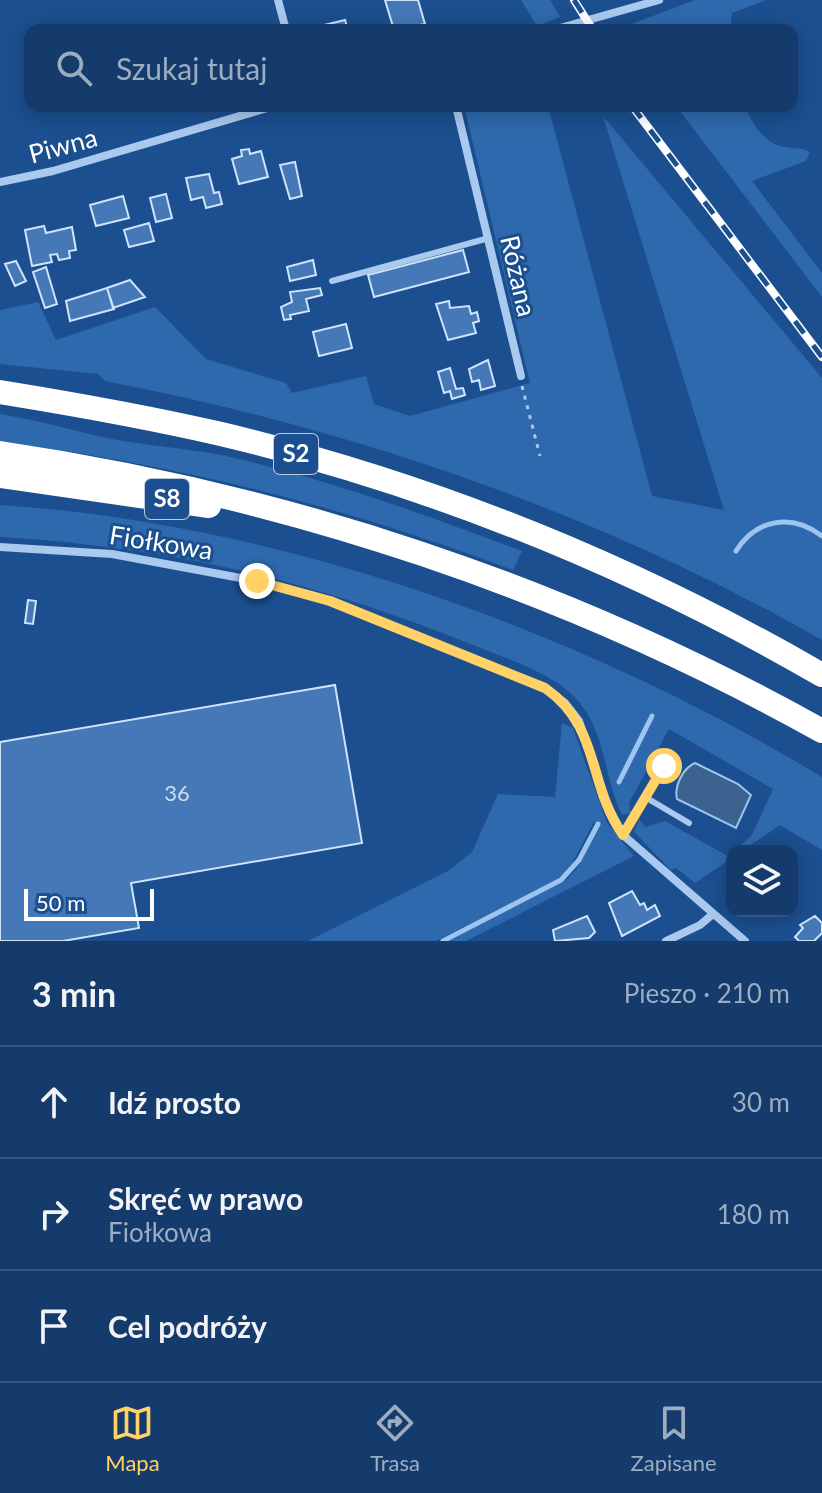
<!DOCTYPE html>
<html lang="pl">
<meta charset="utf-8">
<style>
body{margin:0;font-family:Lato,sans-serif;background:#214673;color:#f1f3f6}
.controls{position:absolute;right:24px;bottom:24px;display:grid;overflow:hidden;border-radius:16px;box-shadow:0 4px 20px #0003}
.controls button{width:72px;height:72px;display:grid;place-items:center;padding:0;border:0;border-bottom:2px solid #33557e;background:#143b6b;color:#f1f3f6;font:40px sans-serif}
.scale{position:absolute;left:24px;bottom:20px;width:130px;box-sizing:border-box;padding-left:8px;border:4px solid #fff;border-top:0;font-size:22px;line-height:28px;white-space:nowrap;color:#fff;-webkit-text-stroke:6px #1b4f8f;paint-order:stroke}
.stop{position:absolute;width:24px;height:24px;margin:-18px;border:6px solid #ffd166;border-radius:50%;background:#fff}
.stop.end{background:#ffd166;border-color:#fff;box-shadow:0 2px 8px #0008}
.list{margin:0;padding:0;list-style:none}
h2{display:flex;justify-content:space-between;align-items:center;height:104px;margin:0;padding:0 32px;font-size:34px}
h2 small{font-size:26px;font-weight:400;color:#9dadc1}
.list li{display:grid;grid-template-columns:52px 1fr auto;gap:24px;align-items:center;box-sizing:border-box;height:112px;padding:0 32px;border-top:2px solid #33557e}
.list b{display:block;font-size:30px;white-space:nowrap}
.list p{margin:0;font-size:26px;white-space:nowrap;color:#9dadc1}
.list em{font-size:26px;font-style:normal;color:#9dadc1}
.icon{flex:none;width:44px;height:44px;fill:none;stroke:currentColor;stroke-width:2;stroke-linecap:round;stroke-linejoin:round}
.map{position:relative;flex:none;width:822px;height:941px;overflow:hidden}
.search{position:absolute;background:#143b6b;box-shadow:0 4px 20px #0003;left:24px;right:24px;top:24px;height:88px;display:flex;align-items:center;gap:20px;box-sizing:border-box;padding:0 28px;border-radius:16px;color:#9dadc1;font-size:30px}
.sheet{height:440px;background:#143b6b}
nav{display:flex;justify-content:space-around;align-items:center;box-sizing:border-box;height:112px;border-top:2px solid #33557e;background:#143b6b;font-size:22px;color:#9dadc1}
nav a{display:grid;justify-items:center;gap:4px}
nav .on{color:#ffd166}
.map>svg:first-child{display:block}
</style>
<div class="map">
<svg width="822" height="941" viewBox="0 0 822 941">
<rect width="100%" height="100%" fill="#1b4f8f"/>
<path fill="#2e69ad" d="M521,0H550L560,17L537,26Z
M695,0H766L732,13L730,30L621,28Z
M464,106H548L652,496L724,510L603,116L822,378V640C599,513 357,430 105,381L98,374L0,364V310L38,302L56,340L155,307L206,359L286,383L292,393L366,376L374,404L410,416L530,383Z
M676,106H746C750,123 766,145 785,147C794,149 802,147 810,152L806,161L752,181L822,273V297Z
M0,414C37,420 71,430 107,438C150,447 195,448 239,459C335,482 429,516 522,551L513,570C342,506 182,465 0,442Z
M0,505C281,523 582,632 822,777V850L780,825L742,851H734L752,835L773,789L669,729L629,803L631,813L622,815C604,778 606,734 579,702C555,673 507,659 473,645C313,581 172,547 0,537Z
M562,723L573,728L607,823L634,856L466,941H449L566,880L578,867L599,827L594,822L573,862L559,879L436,941H308L448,871L472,852L498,794L555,797Z
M639,819L645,827L665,821L726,855L732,852V858L695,883L676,868L671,870L634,832Z"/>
<path fill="#3c6290" stroke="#9cc4f0" stroke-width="2" d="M695,763L738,784L751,795L736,828L677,799C674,786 683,768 695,763Z"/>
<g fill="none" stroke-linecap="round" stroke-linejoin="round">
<path stroke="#9cc4f0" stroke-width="5" d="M736,551C756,519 791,513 822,536
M619,782L652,716
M443,941L561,880L579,860L598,824"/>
</g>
<path fill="#4478b7" stroke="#cfe3fa" stroke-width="2" d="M385,0H418L425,24L394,30Z
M345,20L348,30H321L320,26Z
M249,149L250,154L261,151L268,177L239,184L232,159L242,156L241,150Z
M295,162L302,196L290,199L280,165Z
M209,174L214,193L219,192L222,204L206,208L203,197L191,200L186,178Z
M166,194L172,218L156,222L150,198Z
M123,196L129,218L96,226L90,205Z
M149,223L154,241L129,247L124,230Z
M44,226L46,233L72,227L76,250L69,251L70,258L59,260L57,254L50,255L52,262L32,266L25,230Z
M463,250L469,272L374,297L368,275Z
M313,260L316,275L290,281L287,267Z
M16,261L26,281L15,286L5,264Z
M46,267L57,304L45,308L33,272Z
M130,280L145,297L113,308L107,288Z
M107,288L114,309L70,321L66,301Z
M320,288L322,295L306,299L309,311L290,315L291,319L284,320L281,307L292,302L290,292Z
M449,301L450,308L469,306L471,314L477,312L479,321L473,323L476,333L448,340L436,304Z
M346,324L352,348L319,356L313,332Z
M488,360L495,386L481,390L479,380L472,382L469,369Z
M450,368L456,389L463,388L465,395L452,399L450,391L444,393L438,372Z
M28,600L36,601L33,624L25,623Z
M335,685L362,843L131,883L139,928L63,941H0V742Z
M632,891L640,905L644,903L647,910L655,905L660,916L622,936L609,903Z
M587,916L595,932L589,938L555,941L553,930Z
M815,916L822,923V933L814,941H799L795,937L803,928L800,925Z"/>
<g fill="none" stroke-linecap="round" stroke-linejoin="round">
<path stroke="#a9c9ee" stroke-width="3" stroke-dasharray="4 6" stroke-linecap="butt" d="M522,386L540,456"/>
<path stroke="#a9c9ee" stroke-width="6" d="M332,281L489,238
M645,797L689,823
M623,835L664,766"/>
<path stroke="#a9c9ee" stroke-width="8" d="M278,0L286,30
M553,30L659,0
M456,106L521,376
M0,182L53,171L274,106
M0,547L112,554L257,581L330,601L545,688L565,703L579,721L607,805L623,835L745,941
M666,941L700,925L713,914"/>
<path stroke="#fff" stroke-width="24" d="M0,392C74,404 148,417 221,434C431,484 635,567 822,675
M0,453C288,495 568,589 822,731
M0,476L209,506"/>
<g stroke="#fff" stroke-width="8">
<path id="rail" d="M574,0L593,30
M632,106L822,357"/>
</g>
<use href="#rail" stroke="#1b4f8f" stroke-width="5" stroke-dasharray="15" stroke-linecap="butt"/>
</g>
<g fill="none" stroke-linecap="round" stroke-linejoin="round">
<path stroke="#ffd166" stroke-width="10" d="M257,581L330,601L545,688C601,727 587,784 623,835L664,766"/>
</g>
<g text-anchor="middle" stroke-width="6" stroke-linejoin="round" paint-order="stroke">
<g font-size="22" fill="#d0dded">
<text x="177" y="801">36</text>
</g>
<g fill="#1b4f8f" stroke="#bbcadd" stroke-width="2">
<rect x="274" y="434" width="44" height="40" rx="6"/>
<rect x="145" y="479" width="44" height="40" rx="6"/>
</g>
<g font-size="24" font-weight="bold" fill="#fff">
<text x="296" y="462">S2</text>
<text x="167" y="507">S8</text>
</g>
<g font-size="26" fill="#fff" stroke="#1b4f8f">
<text transform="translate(63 146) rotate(-15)" y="9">Piwna</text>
<text transform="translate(518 276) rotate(77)" y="9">Różana</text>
<text transform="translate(161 543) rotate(9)" y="9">Fiołkowa</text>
</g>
</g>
</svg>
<div class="controls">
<button><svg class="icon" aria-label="layers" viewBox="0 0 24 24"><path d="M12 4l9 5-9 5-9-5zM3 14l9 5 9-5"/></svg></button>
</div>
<div class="scale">50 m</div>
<div class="stop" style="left:664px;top:766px"></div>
<div class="stop end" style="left:257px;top:581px"></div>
<div class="search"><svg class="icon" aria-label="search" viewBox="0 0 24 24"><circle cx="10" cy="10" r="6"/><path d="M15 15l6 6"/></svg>Szukaj tutaj</div>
</div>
<section class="sheet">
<h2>3 min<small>Pieszo · 210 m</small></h2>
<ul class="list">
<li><svg class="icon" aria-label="ahead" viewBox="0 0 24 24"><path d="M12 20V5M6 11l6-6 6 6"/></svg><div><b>Idź prosto</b></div><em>30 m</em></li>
<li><svg class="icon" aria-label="right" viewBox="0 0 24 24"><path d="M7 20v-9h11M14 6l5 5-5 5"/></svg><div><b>Skręć w prawo</b><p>Fiołkowa</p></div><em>180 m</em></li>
<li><svg class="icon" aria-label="arrive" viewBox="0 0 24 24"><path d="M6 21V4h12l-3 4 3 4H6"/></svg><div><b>Cel podróży</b></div></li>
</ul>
</section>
<nav>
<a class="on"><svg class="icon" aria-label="map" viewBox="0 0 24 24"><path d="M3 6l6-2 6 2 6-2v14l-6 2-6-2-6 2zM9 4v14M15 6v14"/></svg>Mapa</a>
<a><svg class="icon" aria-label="directions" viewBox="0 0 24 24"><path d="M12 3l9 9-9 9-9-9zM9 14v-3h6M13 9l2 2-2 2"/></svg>Trasa</a>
<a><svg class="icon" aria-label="saved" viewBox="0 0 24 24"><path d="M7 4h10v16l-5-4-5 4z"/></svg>Zapisane</a>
</nav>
